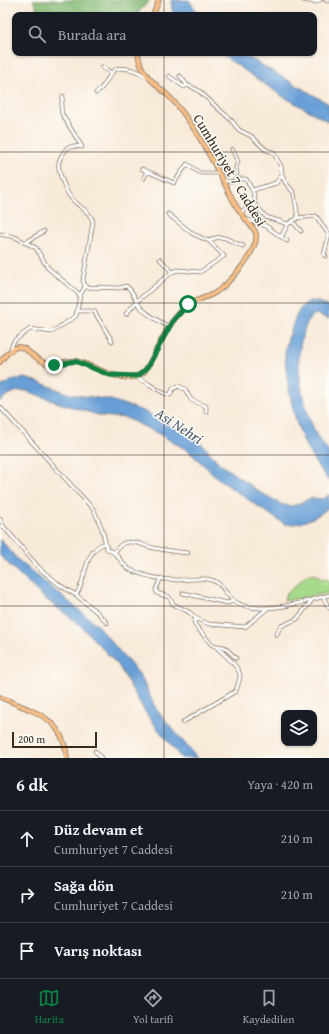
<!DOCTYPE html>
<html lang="tr">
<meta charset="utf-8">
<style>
body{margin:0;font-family:"Gentium Book Plus",serif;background:#20242c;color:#f1f3f6}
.controls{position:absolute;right:12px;bottom:12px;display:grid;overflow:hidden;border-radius:8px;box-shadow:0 1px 3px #0004}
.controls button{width:36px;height:36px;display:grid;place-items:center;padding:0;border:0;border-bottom:1px solid #363941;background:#171b24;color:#f1f3f6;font:20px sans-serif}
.scale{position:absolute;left:12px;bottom:10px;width:85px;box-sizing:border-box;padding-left:4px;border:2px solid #3b2a1e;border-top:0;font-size:11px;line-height:14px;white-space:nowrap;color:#3b2a1e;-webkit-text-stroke:3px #fdfcf7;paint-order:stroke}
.stop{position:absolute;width:12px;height:12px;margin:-9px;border:3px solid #0b8043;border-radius:50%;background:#fff}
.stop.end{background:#0b8043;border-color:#fff;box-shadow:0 1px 4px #0008}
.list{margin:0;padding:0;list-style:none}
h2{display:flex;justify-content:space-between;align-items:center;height:52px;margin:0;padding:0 16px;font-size:17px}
h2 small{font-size:13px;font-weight:400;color:#9ea1a6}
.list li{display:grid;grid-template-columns:26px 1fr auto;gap:12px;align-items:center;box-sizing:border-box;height:56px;padding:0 16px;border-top:1px solid #363941}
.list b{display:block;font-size:15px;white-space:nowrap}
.list p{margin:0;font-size:13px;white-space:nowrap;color:#9ea1a6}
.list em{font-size:13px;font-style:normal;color:#9ea1a6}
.icon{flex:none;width:22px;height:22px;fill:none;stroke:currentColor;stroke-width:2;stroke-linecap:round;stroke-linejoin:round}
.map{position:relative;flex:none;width:329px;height:758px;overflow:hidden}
.search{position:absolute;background:#171b24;box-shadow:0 1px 3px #0004;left:12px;right:12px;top:12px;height:44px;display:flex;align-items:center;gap:10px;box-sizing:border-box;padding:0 14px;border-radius:8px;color:#9ea1a6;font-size:15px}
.sheet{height:220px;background:#171b24}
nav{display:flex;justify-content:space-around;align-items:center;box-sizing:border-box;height:56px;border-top:1px solid #363941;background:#171b24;font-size:11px;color:#9ea1a6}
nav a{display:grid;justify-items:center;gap:2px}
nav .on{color:#0b8043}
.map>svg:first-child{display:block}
</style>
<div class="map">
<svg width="329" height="758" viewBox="0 0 329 758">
<rect width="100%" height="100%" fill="#fdfcf7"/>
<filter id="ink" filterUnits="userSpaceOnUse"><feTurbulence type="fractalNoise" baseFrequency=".025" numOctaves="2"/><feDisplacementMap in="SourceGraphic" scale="8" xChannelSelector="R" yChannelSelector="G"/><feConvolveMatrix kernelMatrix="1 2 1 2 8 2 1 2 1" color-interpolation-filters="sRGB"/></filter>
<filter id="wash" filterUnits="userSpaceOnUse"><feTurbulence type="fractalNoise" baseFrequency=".012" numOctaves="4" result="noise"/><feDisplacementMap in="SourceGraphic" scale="16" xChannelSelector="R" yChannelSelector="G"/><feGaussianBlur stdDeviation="0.9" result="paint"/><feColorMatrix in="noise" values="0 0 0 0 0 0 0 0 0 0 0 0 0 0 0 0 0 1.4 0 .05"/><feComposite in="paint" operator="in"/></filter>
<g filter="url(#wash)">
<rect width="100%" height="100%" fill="#f8ead8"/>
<path fill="#a7da8a" stroke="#718254" d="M308,574L316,575L322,579L329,580V593L284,601L285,595Z"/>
<path fill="#85ba76" stroke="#60724a" d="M33,0H59L60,2L62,0H150L138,13L120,15H20L37,8Z"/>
<path fill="#689fd6" stroke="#52647a" d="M171,0H189L199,15H175L172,10Z
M219,53H241L329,104V122L282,96Z
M310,301L318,302L329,307V319L316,314C308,316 307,324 304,331C292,364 303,405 317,436C320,442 327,447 329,454C329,461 329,473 329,481C301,448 293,418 287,376C286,369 285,362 285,355C285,345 289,337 292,328C295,317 299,306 310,301Z
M25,378L36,381L70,394L111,400L143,411L190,435L202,444L220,464L261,493L283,505L293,506L311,498L324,499L329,494V507C318,517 300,526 284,524L221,481L187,450L157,433L126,418L101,416L59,403L27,391C16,390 7,394 0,402V387L11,381Z
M0,539L18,560L96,624L140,675L156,709L197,758H181L147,715L118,665L79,624L43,597L0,556Z"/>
</g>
<g filter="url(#ink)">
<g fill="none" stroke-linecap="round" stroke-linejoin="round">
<g stroke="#7d6d5f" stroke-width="4.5">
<path id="minor" d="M303,0L315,2L320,0
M325,0L329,1
M102,67L110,72
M169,76L184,87L187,85
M180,76L187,85L198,90L231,120L239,130L251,136L266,150L273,152L281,166L282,175L285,182L294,193L298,218
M96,93C114,80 105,61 136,71C140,72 143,76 147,77
M142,169L174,183L187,164L200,173H218
M144,178L147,171
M237,179H246C251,187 256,195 254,203
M223,180L231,182L237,179L236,167L238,162L232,149
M253,190L276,183L282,175
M241,212L254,203L266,217L288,224L298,218L316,216L329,235L324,255L326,256
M168,214L193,234L209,241C225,232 229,242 243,246
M248,220L266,226L287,241
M292,221L301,231
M0,234L15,237L36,248L48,268L80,295
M281,237L288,224
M25,243L44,231
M160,259L172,272
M85,287L120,288L126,286C133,290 134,297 138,304C146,315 158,320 169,327
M78,311H94L112,341
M126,314L137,301L172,272L178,270L200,272L224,256L209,241
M11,348L14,341L30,329L52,332L76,316L80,295L85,287L83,280L93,222C91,212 79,207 72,199C66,193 57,170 59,162C60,157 64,152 67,148L74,146L82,147L62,114L61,108L63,96
M136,377C149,382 157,392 170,395L173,389L178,386L185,389L191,400L206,406V412
M0,407L94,510L102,529L107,549C121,554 121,566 131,570C146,577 163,580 179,580C188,580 198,578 207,579C223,581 224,594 234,601C256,617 305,602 329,595
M0,519L4,527L39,568L61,586L76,595L98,613L107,623
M115,552C125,534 140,545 154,548C165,550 177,552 188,553
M161,578L156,589L157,593L169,597L173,604L189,612L197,619
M183,593L227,603L233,601
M76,595C88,578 82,552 105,543
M323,597L329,608
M276,635L281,626L297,619L312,600
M236,658L224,647L212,645L195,625L194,621L197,619L209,624L245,627L268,608
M183,722L236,691C237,686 240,681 240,676C240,667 222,652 216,647
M95,751L101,758"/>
</g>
<g stroke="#7d6d5f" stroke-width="5.5">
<path id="major" d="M153,15L159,0
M0,362C24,331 24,356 48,364C58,366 66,359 76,361C95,365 127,389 145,371C157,351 165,328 181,311C192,299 200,301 213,294C227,287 263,247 255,231C248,222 240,213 235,204C216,168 201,134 175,103C161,86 140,78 138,53
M0,697C33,712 63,716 67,758"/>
</g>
<use href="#minor" stroke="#fff" stroke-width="3"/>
<use href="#major" stroke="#f6be87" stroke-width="4"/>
</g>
</g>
<g fill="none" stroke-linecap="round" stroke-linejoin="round" filter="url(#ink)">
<path stroke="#0b8043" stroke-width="5" d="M54,365L75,361L110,375L138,376L147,368L172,322L188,304"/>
</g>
<path fill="none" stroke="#3b2a1e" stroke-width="1" stroke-opacity="0.55" d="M164,0V15M164,53V758M0,152H329M0,303H329M0,455H329M0,606H329"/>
<g text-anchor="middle" stroke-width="3" stroke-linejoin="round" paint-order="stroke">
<g font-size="14" fill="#3b2a1e" stroke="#fdfcf7">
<text transform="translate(230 170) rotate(59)" y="5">Cumhuriyet 7 Caddesi</text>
</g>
<g font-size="15" font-style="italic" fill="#4d5968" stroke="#fdfcf7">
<text transform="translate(179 426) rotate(33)" y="5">Asi Nehri</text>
</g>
</g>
</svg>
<div class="controls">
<button><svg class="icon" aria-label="layers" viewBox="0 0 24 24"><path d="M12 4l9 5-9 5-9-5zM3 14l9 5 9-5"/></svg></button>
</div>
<div class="scale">200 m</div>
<div class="stop" style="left:188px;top:304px"></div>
<div class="stop end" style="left:54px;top:365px"></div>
<div class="search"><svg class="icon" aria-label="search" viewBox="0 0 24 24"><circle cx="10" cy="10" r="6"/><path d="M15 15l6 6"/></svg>Burada ara</div>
</div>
<section class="sheet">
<h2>6 dk<small>Yaya · 420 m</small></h2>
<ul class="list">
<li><svg class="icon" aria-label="ahead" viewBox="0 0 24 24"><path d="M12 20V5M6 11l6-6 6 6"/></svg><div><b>Düz devam et</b><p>Cumhuriyet 7 Caddesi</p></div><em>210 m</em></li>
<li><svg class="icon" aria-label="right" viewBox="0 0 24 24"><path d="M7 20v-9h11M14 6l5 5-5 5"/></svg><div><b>Sağa dön</b><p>Cumhuriyet 7 Caddesi</p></div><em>210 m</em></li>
<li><svg class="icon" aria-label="arrive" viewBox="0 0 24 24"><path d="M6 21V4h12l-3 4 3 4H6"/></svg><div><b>Varış noktası</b></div></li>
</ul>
</section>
<nav>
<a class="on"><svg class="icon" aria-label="map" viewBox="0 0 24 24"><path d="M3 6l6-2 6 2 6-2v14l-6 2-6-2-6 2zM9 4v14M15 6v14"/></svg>Harita</a>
<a><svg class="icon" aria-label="directions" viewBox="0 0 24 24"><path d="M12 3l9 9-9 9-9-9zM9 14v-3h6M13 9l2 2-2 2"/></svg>Yol tarifi</a>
<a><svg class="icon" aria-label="saved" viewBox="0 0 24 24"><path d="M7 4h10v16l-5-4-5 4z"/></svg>Kaydedilen</a>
</nav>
